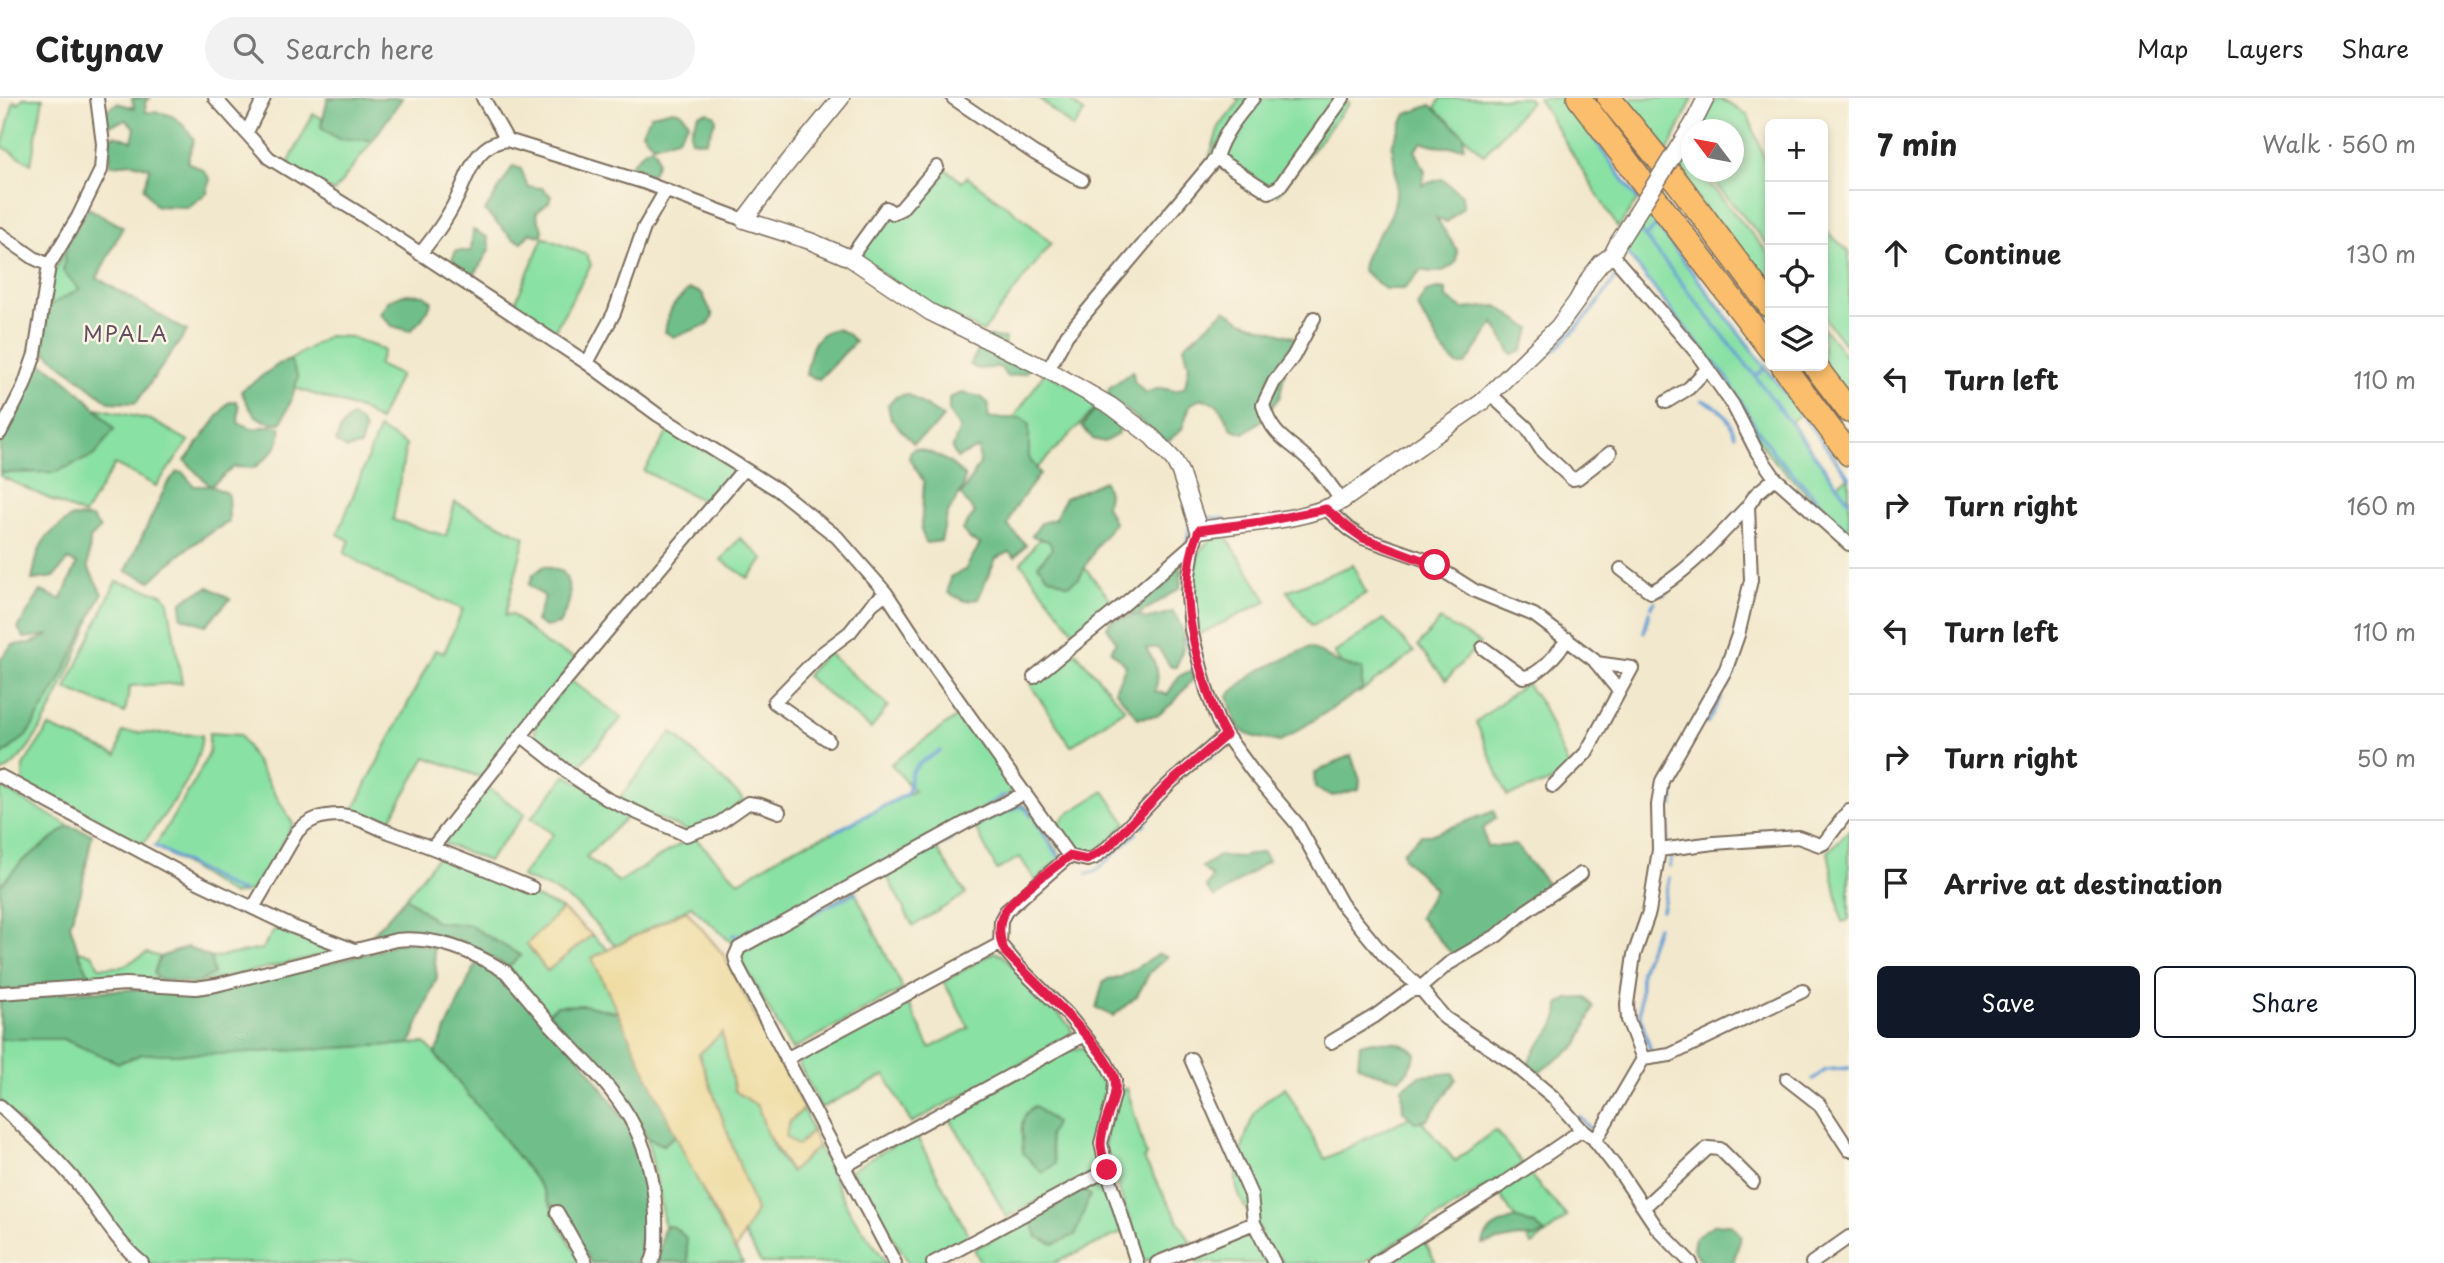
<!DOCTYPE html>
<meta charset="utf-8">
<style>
body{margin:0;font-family:"Playpen Sans",sans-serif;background:#f2f2f2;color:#222}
.controls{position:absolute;right:21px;top:21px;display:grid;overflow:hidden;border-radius:10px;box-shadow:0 4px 10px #0003}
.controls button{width:63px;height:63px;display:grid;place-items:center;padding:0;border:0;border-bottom:2px solid #e0e0e0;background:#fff;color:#222;font:35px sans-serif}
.compass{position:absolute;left:1681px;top:21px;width:63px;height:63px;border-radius:50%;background:#fff;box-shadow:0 4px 10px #0003;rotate:302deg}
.stop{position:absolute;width:21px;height:21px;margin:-16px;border:5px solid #e11d48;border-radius:50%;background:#fff}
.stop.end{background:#e11d48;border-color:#fff;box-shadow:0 2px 7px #0008}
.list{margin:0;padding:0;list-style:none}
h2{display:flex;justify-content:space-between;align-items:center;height:91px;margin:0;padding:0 28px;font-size:30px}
h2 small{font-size:23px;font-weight:400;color:#767676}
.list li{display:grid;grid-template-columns:46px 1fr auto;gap:21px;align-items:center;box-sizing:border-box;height:126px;padding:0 28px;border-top:2px solid #e0e0e0}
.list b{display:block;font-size:26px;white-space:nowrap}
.list em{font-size:23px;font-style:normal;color:#767676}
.actions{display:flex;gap:14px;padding:21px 28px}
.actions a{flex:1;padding:16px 0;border:2px solid #111827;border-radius:10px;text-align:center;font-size:24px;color:#111827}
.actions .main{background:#111827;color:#fff}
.icon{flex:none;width:38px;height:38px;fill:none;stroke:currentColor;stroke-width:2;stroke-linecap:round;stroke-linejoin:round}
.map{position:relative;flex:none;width:1849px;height:1165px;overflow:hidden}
header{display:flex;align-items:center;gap:42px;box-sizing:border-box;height:98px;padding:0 35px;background:#fff;border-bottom:2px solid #e0e0e0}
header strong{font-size:33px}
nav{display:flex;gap:38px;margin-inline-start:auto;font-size:24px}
.search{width:490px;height:63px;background:#f2f2f2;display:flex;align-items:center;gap:18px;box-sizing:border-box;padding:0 24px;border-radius:38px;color:#767676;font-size:26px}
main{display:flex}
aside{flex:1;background:#fff}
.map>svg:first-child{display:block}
</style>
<header>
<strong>Citynav</strong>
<div class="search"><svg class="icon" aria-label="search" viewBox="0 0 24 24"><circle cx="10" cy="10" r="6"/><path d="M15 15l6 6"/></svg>Search here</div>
<nav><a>Map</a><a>Layers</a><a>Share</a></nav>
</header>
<main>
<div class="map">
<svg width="1849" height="1165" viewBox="0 0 1849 1165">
<rect width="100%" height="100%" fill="#fcf5e5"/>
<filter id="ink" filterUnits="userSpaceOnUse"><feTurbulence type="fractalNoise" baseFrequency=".0143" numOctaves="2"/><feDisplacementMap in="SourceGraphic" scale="14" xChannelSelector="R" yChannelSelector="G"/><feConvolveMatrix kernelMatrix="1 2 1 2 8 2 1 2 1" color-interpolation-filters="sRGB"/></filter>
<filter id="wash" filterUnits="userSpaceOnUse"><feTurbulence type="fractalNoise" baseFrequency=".00686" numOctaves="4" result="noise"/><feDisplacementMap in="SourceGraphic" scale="28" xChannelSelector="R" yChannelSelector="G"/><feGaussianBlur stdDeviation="1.57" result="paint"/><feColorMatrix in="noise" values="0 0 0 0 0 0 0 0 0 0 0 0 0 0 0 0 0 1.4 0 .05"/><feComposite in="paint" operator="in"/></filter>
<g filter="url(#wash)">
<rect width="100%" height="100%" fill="#f2e8cd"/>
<path fill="#8ae1a4" stroke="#628661" stroke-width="2" d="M23,0H43L31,66L2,48L14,3L18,6Z
M1039,0H1073L1071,3L1084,15L1073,30Z
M1236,0H1343L1349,5L1278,96L1208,64L1219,29L1239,4Z
M1441,0H1528L1531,3L1484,57L1435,10Z
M1538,0H1565L1638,101L1618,130Z
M1626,0H1693L1667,55Z
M1719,0L1748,17L1770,76V149L1705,74H1734V32H1697L1714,5Z
M313,16L322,20L321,29L338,41L373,42L334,94L287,68Z
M1690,44L1692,74H1699L1770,157V198L1674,69Z
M943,69L962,84L967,79L1024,121L1051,145L983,234L916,199L856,157L886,113L899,121L932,76Z
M1646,113L1800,316L1791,324L1837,386L1849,379V439L1771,359L1757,340L1755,328L1727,280L1676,219L1626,153V142Z
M1823,130L1849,154V227L1846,248L1823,218Z
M543,139L587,157L591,167L552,237L513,210Z
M67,145L80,191L49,208L51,182Z
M1823,229L1849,262V300L1823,267Z
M328,238L351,239L384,252L378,267L400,277L379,323L362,312L295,290L298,279L290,262Z
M1045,274L1101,305L1037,370L1001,339Z
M97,310L151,322L189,343L156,388L115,366L84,417L0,378V372L4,375L114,332Z
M671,329L738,374L711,407L644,373Z
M379,331L406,347L393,422L446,438L455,404L525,439L505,518L511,516L547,547L578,561L480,679L426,659L387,727L354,712C379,658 409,606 435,552L444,555L463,511L386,480L344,455L350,443L338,436Z
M1224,435L1267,503L1198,537C1195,513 1188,473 1201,452C1206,443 1216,440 1224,435Z
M740,440L764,461L748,480L721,462Z
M1039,441L1049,443L1053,451L1079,480L1085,470L1115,507L1078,539L1021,465Z
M1353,467L1366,495L1312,528L1287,493Z
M116,483L163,496L168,504L182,585L130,588L125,615L66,591Z
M88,521L90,523C72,564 41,652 3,674L0,673V659L27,637Z
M1384,521L1414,554L1359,595L1334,555Z
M1440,522L1480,545L1446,582L1418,548Z
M1073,551L1125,611L1071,648L1030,586Z
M827,554L888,608L871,631L806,578Z
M570,582L622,620L574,674L534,639L536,626Z
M1526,585L1543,609L1572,677L1507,698L1476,624Z
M962,615L1013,685L1010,696L732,845L691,808L616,848L577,807L551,791L521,779L553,736L531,720L566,677L631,715L586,759L619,784L693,738L739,784L790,752L834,734L914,693L891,666Z
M49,629L117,657L122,634L202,637C199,677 165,714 143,746L23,687V668Z
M672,634L744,702L710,727L688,733L617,703Z
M209,635L240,637L293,726L264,778L251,793L233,797L155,748L195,683L209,655Z
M0,689L69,728L21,764L0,788Z
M487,689L525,716L488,763L443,745Z
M1104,693L1126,725C1113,738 1094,765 1073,754C1066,751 1059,738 1054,732L1066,717Z
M1021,706L1028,710L1062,760L1035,782L1020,759L997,772L974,727Z
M1849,732V822L1842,824L1828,754Z
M935,748L966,796L913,828L885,775Z
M440,756L562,811L527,846L547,873L592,837L608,852L593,860L619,915L584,907L557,908L548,915L508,869L521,857L436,824L406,799Z
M854,792L903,891L792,952L738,857Z
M275,831L336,850L328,856L195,886L213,876L211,860L262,851Z
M78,853L92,856L99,869H121L147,855L160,859L154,875L158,881L93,884Z
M994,854L1003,858L1070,928L1072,934L1065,942L911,1025L885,977L821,1010L799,966L801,958L907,902L930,950L969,930L944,884Z
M722,934L735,993L758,1008C765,1032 774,1056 791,1074L818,1048L850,1114L887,1165H761L744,1136L756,1113L699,956Z
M20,940L63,941L119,965L142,956H223L425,945L452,973L544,1093L560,1128L583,1165H150L118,1136L0,1002V941Z
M1084,949L1094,956L1112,988L1102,1070L1006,1119L979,1068L948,1018L1065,953Z
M1285,989L1325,1061L1416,1016L1455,1063L1495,1032L1523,1066L1363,1165H1284L1279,1158L1282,1165H1197L1194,1156L1261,1133C1251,1118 1238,1103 1236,1084C1235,1071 1249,1025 1255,1015C1262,1004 1275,996 1285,989Z
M1127,990L1146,1058L1143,1060L1191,1145L1143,1164L1103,1043L1121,993Z
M804,1011L812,1033L797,1048L785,1038L790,1023Z
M915,1035L970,1140L923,1165H909L851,1072Z
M676,1037L717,1122L743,1165H688L686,1140L674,1129L664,1128L661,1103L647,1040L663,1047Z
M1529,1076L1567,1119L1532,1147L1499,1095Z
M1104,1079L1123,1134L1054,1165H981L974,1151L1032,1122L1037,1139L1090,1098L1083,1092Z
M1423,1141L1436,1165H1394L1392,1161Z"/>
<path fill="#6fbf8a" stroke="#557454" stroke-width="2" d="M132,0H150L145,4L146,14C173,14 178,19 194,41L187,64L203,72L210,81L207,95L188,109L156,108L144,90L150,70L133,65L110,67V40L115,37L132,43L135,30L126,22L110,27L104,21L107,12L117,5L134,10Z
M328,0H402L373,42L338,41L321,29Z
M1431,7L1464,37V49H1443L1422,44L1415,52L1425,73L1422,87L1442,81L1462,97L1463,109L1447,124L1436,120L1457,152L1456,164C1445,175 1436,176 1421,172L1404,191H1385L1362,172C1364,149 1384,135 1392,114C1400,92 1395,70 1392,47L1406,16Z
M673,12L681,14L689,24L678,40L653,47L642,34L651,17Z
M708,14L715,18L716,22L706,44L692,42L690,35L699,16Z
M651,49L656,54L657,64L652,76L632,75L629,68L643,54Z
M513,68L521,71L528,89L542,90L551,98L549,104L536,115L543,134L540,138L530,135L522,144L513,141L485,113Z
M88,110L123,129L97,180L187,233L136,305L109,304L42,251L49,208L79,191L63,173L67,145Z
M473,132L487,139L490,150L473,179L452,174L451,164L456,153H471Z
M690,191L702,195L713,218L709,226L674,239L665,234C669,211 672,206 690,191Z
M1437,191L1446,192V200L1464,211L1497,208L1531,231L1522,253L1512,257L1494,225L1465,267H1457L1444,254L1417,208L1426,194Z
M403,196L425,197L432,204L422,221L410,233L392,228L380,216L388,203Z
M1225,212L1242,223L1296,240L1286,265L1280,298L1262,322L1244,335L1232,331L1218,307L1201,300L1190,307L1182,331L1167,344L1108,298L1109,290L1133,273L1134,283L1145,295L1160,290L1176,293L1185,289L1189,268L1184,248Z
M836,231L847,235L855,244L819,281L806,277C810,256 811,235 836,231Z
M986,239L1005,240L1004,253L1033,266L1025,275L1007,279L1000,269L978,271L970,267Z
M290,262L298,279L291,303L281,325C255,325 251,314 241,293L279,266Z
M38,263C68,280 92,305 114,331L95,357L56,374L4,375L0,372V347Z
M962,295L981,299L989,306L988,320H1022L1029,326V359L1040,376L1014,411L1008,428L1026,447L1015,459L1009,454L996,460L978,501L965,503L948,495L950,479L965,472L980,446L971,442L962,432L975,415L961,397L980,365L978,350L957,360L952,351L960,330L949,314V300Z
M907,296L943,319L933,331L913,345L891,321L888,307L896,299Z
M236,303L239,309L238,325L254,331L272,327L280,329C283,348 268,359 254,370L234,369L211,388L228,396L229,424C199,439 175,459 151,483L126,473L167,386L177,374L183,375L194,388H210L185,363L228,305Z
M1099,307L1123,319L1118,336L1104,344L1093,341L1082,328Z
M351,318L361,324L365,332L360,348L347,351L336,344L341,330Z
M915,350C936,355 952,363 965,379L962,391L947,417L941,443L926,445L921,432L924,384L909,360L911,353Z
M1104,383L1108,395L1106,408L1114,425L1098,446L1079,480L1068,487L1047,478L1038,467L1052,451L1049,443L1032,438L1041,425L1055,421L1065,400Z
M72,419L92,420L100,431L90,441L88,469L102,496L57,588L27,637L0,659V562L12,547L31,545L50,537L24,540L18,530L41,493L61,502L77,466L68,462L54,479L32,482C40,443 40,442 72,419Z
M1183,458L1180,490L1138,517L1146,521L1173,514C1187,534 1186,547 1176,569H1171L1158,550H1146C1156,566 1161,575 1155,593L1167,597L1179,578L1190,573L1194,580L1174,604L1157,618L1138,620L1115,592L1126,567L1111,553L1116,544L1107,529L1111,522L1136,517L1124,513Z
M544,468L563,474C575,496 570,505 559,526L545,529L536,523L545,499L529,487L533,477Z
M209,489L230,501L206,527L181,519L182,504L191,497Z
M1310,549L1338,565L1362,571V591L1280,644C1239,636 1238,638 1228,597L1256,574Z
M1351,657L1360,682L1359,691L1333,698L1315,690L1314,675Z
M1494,713L1496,720L1483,731L1487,749L1516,747L1554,794L1491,840L1453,857L1419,819L1435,791L1404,760L1403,754L1421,737H1430Z
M69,728L92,736L81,794L70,826L79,856L93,884L0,893V788L21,764Z
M1263,754L1268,763L1215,800L1206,790L1212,779L1202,769L1219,758L1241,759Z
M406,799L436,824L469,827L521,858L508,869L461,843L413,835L365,845Z
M403,843L433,849L437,879L410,946L223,956H142L119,965L63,941H0V898L244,886L374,854Z
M187,849L211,860L213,876L195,886L158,881L154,875L160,859Z
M1159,856L1167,859L1150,874L1137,898L1113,918L1096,910L1103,885L1108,881L1121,879Z
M477,863L501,875L581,961L634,1035L652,1108L650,1162L647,1165H591L561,1114L549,1105L544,1093L497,1032L435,956Z
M1586,900L1594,909L1578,947L1539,974L1528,965C1537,941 1559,935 1559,907L1568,901Z
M584,907L619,915L676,1037L663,1047L647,1040L618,988L548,915L557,908Z
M1372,943C1387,944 1406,943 1416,956L1408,973L1399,981L1369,973L1358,967L1360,946Z
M1453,975L1456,981L1427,1022L1415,1024L1403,1013L1402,990L1420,978Z
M1035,1008L1055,1025L1049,1038L1055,1066L1042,1075L1023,1055C1022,1038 1017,1017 1035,1008Z
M1083,1092L1090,1097L1075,1137L1054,1146L1037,1139L1032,1122Z
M1515,1120L1535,1127L1545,1135L1535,1140L1518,1139L1483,1146C1486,1130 1501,1125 1515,1120Z
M1731,1126L1741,1138L1733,1165H1703L1693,1151L1695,1139L1713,1127Z
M664,1128L674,1129L686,1140L688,1165L657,1164Z"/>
<path fill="#eeda9e" stroke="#94825e" stroke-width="2" d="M562,811L592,837L547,873L527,846Z
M686,812L723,856L804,1011L790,1023L785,1038L797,1048L812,1033L818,1048L791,1074L767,1036L758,1008L735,993L722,935L699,956L756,1113L735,1153L692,1072L592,860Z"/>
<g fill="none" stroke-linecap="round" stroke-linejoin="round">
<path stroke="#669ed4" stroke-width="3.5" d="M1565,0L1571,8
M1577,17L1638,102
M1644,111L1849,379
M1638,130L1752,274L1849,403
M1646,138L1656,128
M1626,153L1676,219L1727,280L1755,328L1777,359L1849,435
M1577,215L1596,192
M1547,259C1575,233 1600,207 1619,173
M1755,278L1766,270
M1499,298L1538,268
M1702,302C1722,310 1728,318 1735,337
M1204,419L1225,421
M1187,445L1190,425
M1663,497L1670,491
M1651,509L1655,504
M1644,534L1649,514
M1187,541L1190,556
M1193,569L1199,587
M1727,589L1739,564
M1707,625L1721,599
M1209,660L1218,652
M988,707L1004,698
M1673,707V698
M1036,725L1060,760
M1143,728L1158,706
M972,729L1020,708L1026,711L1031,718
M834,734L907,696C911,689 909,686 910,679C912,667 930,659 940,653
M1667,747L1668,714
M155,748L237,793H242
M1670,768L1672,756
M1087,776L1096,773L1136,735
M886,777L952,741
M1662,812L1669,780
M814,815L856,794
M733,837L736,839L741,837L886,762
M1650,951L1640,918L1641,873L1657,829
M1813,981L1826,972L1849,970
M1579,1019L1593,1033"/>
</g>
</g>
<g filter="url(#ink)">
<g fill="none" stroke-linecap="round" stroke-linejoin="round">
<g stroke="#7b6c5b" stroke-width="16">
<path id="minor" d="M215,0L269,60L362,117L587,265L658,317L778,392L837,439L886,495L936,571L1069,758L1087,762L1094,760L1108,749L1169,686L1226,637
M483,0L507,42
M953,0L1034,55L1082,82
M247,34L264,0
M1216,60C1222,37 1238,18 1253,0
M0,136L34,160L49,167
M420,156C433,140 445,124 454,106C468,81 472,46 507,42L643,84L744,122
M1612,157L1696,254L1733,307L1757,354L1775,380L1849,446
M850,160L886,110L893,115L901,111L937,69
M1314,220L1293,259L1274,284L1263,307C1273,341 1289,342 1311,364C1323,375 1332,390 1342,403
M587,265L614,215L644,130L666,92
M1048,272L1067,237L1216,60L1269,94L1279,89L1343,0
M1490,296L1527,330L1542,353L1572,381L1578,380L1610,355
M1666,304L1689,290L1706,272
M0,335L24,288L35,256L49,167L78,119L101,72L103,46L97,0
M1326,411L1349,431L1363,440L1426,462L1475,493L1534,517L1594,562L1619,593
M1199,432L1194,445L1189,477L1188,498L1191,532L1207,593L1218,623L1226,637L1253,674L1297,726L1341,805L1383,856L1420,890L1445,920L1511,964L1553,999L1582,1032L1594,1041L1621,1076L1657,1130L1691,1165
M1621,471L1651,494C1687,476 1721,436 1748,408
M1483,550L1523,579C1540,579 1558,553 1568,541
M1034,579L1128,503L1194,445
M522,638L575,680L607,701L686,737L718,726L748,705L761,707L779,714
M828,642L774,604L821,556L850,534L872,506L886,495
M0,678L194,782L293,829L357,853
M1553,688L1586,655L1632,570L1596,565
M433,749L559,590L743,372
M1659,752L1714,745L1798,739L1820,747L1824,745L1849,712
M1069,758L1006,813L1001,822L1000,846L1019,869L1067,916L1106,964L1115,982L1114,997L1101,1045L1107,1072L1137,1165
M253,810L297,734C309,721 322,717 340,717C356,718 371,727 386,733C435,750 484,770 532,790
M0,895L126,886L196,890L216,887L396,842C436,838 472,853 506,874C521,892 536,910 551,927C610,990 652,1024 656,1118C656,1132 658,1153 651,1165
M1331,944L1375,918L1408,894L1420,890L1448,866L1498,837L1526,813L1581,776
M786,961L1000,846
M1191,961L1251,1097L1254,1125L1274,1165
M1643,961L1670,957L1803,893
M1787,981L1819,1006L1849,1052
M0,1008C27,1032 54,1057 77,1085C98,1111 115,1143 142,1165
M1595,1043L1643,961L1628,922L1627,906L1634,857L1649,814L1659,752L1658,707L1662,683L1726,571L1738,537L1751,482L1748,408L1756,396L1775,380
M843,1069L1084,937
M1644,1109L1708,1050L1720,1051L1753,1084
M557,1114L586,1165
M895,1165L738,869L735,859L739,850L965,725L1025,695
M933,1165L1107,1072
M1157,1165L1254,1125
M1375,1165L1503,1086L1582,1032
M1812,1165L1849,1139"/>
</g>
<g stroke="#7b6c5b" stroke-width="19">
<path id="tertiary" d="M841,0L781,73L744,122L810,143L850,160L930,214L1048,272L1111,308L1151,338L1174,362L1180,374L1199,432C1246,424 1299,425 1342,403L1482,304L1558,229L1577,203L1590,179L1601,165L1612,157L1618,145
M1693,26L1706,0"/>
</g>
<g stroke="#7b6c5b" stroke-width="26">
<path id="motorway" d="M1579,0L1770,251
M1609,0L1678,85L1770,208
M1783,268L1849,356
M1815,268L1849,313"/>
</g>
<use href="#minor" stroke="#fff" stroke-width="12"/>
<use href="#tertiary" stroke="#fff" stroke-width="16"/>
<use href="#motorway" stroke="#fabe6d" stroke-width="23"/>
<g stroke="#7b6c5b" stroke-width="19" stroke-linecap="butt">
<path id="tertiary-bridge" d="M1618,145L1693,26"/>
</g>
<use href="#tertiary-bridge" stroke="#fff" stroke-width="16"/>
</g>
</g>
<g fill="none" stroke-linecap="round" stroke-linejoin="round" filter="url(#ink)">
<path stroke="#e11d48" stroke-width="9" d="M1107,1072C1105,1064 1101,1054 1101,1046C1101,1024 1118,1004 1115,982C1109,952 1030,880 1006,855C999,844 997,825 1005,813C1019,793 1050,774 1069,758L1087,762L1108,749L1169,686L1226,637C1215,620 1210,600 1204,581C1189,533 1179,480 1199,432L1261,424L1326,411L1349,430L1363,440L1435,467"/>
</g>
<g text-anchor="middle" stroke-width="5" stroke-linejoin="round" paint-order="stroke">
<g font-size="21" letter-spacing="2" fill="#644f62" stroke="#fcf5e5">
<text x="126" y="244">MPALA</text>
</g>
</g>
</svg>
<div class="controls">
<button>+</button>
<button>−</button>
<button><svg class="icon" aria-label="locate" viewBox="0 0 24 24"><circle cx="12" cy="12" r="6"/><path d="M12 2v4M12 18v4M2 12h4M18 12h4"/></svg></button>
<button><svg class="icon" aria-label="layers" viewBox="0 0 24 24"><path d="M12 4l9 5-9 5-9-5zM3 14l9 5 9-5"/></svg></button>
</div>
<svg class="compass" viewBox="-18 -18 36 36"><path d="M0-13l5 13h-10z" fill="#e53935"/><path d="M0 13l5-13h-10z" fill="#767676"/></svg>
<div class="stop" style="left:1435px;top:467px"></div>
<div class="stop end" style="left:1107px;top:1072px"></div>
</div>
<aside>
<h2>7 min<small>Walk · 560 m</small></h2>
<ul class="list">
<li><svg class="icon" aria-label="ahead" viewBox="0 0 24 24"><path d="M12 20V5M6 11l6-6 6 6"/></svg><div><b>Continue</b></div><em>130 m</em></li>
<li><svg class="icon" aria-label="left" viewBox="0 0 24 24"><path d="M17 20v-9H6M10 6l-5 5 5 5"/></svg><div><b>Turn left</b></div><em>110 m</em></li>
<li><svg class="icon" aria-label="right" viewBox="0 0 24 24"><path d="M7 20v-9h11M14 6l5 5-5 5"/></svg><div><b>Turn right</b></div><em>160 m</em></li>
<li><svg class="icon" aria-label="left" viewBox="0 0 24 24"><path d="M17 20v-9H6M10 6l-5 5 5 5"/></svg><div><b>Turn left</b></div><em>110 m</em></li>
<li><svg class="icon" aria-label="right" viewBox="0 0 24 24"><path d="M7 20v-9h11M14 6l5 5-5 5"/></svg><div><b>Turn right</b></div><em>50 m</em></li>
<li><svg class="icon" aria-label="arrive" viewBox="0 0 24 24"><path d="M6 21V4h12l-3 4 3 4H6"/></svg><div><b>Arrive at destination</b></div></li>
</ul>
<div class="actions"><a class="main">Save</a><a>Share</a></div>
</aside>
</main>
